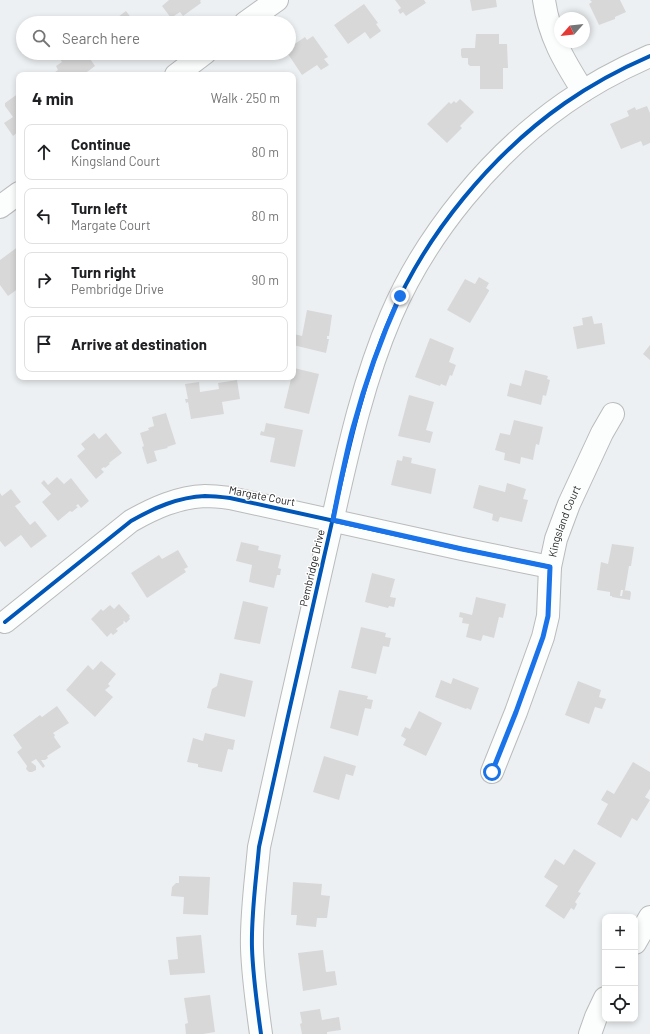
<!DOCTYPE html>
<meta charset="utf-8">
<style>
body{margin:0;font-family:Barlow,sans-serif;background:#f6f6f6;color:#202124}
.controls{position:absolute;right:12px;bottom:12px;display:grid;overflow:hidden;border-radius:8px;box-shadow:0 2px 6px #0003}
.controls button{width:36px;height:36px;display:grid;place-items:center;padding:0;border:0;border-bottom:1px solid #e0e0e0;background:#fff;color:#202124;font:20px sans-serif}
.compass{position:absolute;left:554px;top:12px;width:36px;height:36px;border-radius:50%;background:#fff;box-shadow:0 2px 6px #0003;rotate:243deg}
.stop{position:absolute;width:12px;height:12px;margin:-9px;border:3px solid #1a73e8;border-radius:50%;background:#fff}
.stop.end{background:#1a73e8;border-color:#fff;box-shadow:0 1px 4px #0008}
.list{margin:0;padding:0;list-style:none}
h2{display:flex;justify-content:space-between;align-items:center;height:52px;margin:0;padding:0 16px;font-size:17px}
h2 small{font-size:13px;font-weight:400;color:#757577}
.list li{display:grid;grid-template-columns:26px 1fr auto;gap:12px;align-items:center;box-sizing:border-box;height:56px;margin:0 8px 8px;padding:0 8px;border:1px solid #e0e0e0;border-radius:8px}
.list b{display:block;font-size:15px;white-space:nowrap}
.list p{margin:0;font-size:13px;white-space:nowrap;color:#757577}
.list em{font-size:13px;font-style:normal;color:#757577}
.icon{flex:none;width:22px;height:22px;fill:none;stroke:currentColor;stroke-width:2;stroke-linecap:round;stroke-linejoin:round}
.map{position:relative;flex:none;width:650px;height:1034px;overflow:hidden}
.search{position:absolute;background:#fff;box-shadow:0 2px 6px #0003;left:16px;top:16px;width:280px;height:44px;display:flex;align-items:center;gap:10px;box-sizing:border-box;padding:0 14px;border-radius:22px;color:#757577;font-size:15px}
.panel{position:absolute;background:#fff;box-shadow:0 2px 6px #0003;left:16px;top:72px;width:280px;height:308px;border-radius:8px}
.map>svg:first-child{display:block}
</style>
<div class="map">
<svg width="650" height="1034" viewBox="0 0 650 1034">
<rect width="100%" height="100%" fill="#edf0f2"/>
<path fill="#d8d8d9" d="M169,0H201L200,1L201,3L183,16L180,12L171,18L162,6Z
M395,0H424L426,3L406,16L403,12L400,14L398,10L401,8Z
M470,0H496L497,7L472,11Z
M590,0H620L626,12L615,17V19L599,25L589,4L592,2Z
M364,4L378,23L376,24L381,31L370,39L365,32L348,44L334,25Z
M126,11L135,23H110Z
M144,17L148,23H136Z
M476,34H499V44H507L508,68H503V89H480V66H470L468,64V58H462L461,55V49L463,48H475Z
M313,36L328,57L324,59L329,65L321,70L317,65L302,75L288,54L293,50L290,47L305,37L307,40Z
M56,53H72L76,58L83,53H86L95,66L87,72L88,74L86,75H51L58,70L56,66L62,62Z
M19,93V131L13,136L4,123L13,117L5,106V103Z
M460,99L474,112L460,126L462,128L447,143L427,124L449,102L451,104L454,101L456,103Z
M647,106L650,113V143L643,146L641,141L621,149L610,124L629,116L627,111L635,107L636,110Z
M19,246V288L8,296L0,285V260Z
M479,277L489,283L486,288L489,290V291L470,323L447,310L465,279L475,284Z
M307,310L332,315L329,336H327V339H329L326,353L293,345L294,334L302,336Z
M592,316L594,324L602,323L605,344L577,349L573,327L583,325L582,318Z
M430,338L454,348L449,362L456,365L452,376L450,375L446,386L441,384L440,386L415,377Z
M650,345V360L643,354Z
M294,368L319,374L309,414L284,408L291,379L285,377H293Z
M525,370L548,376L547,379L550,380L546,396L543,395L541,405L507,396L510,383L521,386Z
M237,380L240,399L222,402L224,414L191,419L188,402L186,403L185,399H188L185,384L199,382L200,392L219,389L218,383Z
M409,395L434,402L426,430L433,432L430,443L398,436Z
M166,413L176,444L167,447L168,448L154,451L157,461L147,464L142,447L144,446L140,433L149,430L148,428L154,426L152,417Z
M514,420L543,427L539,445L536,444L533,460L521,457L520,464L504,460L505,453L495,450L500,433L510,435Z
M266,423L303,430L295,467L270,462L275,438L260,435L261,431L264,432Z
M94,433L99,439L106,433L122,453L109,463L110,464L105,468L104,467L101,469L104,472L96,479L77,456L85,449L81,444Z
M403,456L412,458L411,463L436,469L431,494L391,485L397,460L402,461Z
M57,477L64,484L71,478L89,501L81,508L78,504L76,506L78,507L72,512L70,511L58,521L42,502L51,494L41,483L44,480L48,485Z
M507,483L526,489L523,499L528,500L522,522L500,517L498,522L492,520L493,514L473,508L479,485L505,492Z
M11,489L21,502L15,506L30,525L35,521L47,536L31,548L21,535L5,547L0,541V493L2,496Z
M241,542L259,546L258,550L281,555L278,568L281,569L280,575H277L274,588L249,582L252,565L236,561Z
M612,544L634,547L631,566H629L625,590H619H621L620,596H622L623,590L630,591L631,593L630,600L612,597V596H610V592L597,590L601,562L608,564Z
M178,550L188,567L184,569L186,572L147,598L131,573L159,555L162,559Z
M372,573L395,579L390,597L396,598L394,607L389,606L388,608L365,602Z
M476,597L506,604L503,618L499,617L494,638L483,635L481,641L466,637L469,624L462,623L463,618L459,617L460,612L472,615Z
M243,601L268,607L260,644L234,639Z
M119,604L130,616L129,617L130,619L126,623L124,621L123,622L124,623L116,629L118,631L113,635L111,633L107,637L91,619L101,609L103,611L110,605L114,609Z
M361,627L386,633L385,637L391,638L389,647L383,646L376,674L351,668Z
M101,661L116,674L108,684L110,686L105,690L113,697L95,717L66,690L88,665L93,670Z
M220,673L253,681L245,717L207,708L212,689L217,686Z
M453,678L479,688L471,710L467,708L466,709L435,697L441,680L451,684Z
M578,681L601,690L599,697L606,699L602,709L595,707L589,724L565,715Z
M339,690L368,696L367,699L373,700L371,709L365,708L358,736L330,728Z
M57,706L69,723L53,733L55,735L54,737L61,747L47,756L48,758L45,760H41L45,766L43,768L36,759L31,762L36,766V770L32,772H29L26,769L27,766L17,752L22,748L13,735L40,715L42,717Z
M419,711L442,723L426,756L403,745L406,739L401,736L405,727L410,729Z
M205,733L235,740L233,750L228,749L222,772L198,767V764L187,762L193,738L203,741Z
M324,756L356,766L353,776L346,774L339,800L313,792Z
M633,762L650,772V789L645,797L650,800L637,821L632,818L621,838L597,824L608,804L601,800L607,790L614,794Z
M574,849L596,863L578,892L581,893L575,902L577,904L574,910L571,908L564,919L545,906L558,886L544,877L555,859L564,865Z
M179,876L210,877L208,915L183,914L184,897L171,896L172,887L176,883H179Z
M293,882L322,884L321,895L330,896L327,918H317L316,927L296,925L297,915H291Z
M201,935L205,973L170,975L168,960L178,959L176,937Z
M323,950L326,972L335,971L337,985L303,991L298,953Z
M210,995L215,1032L203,1034H186L185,1024L188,1023L184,998Z
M320,1009L322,1020L339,1017L341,1030L327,1032V1034H302L300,1024L302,1023L300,1012Z"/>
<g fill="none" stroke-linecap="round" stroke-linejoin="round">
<g stroke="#b9bbbc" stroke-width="24">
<g id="minor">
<path d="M544,0C549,36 564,61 583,91"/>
<path d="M245,23L277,0"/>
<path d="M176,75L205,53"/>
<path d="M0,207L19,193"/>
<path d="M5,622L131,521C154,508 178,497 205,496C213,496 222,497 230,498L462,549L550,567"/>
<path id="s1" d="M492,772L516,712L543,637L548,616L550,567L556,539L569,504L602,433L613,414"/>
<path d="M635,943L650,917"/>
<path d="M261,1034C257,1005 253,977 252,948C251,915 256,881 259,847C280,750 302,654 324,557C343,476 358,393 391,316C426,234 492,154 565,103C592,84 620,69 650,56"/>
<path d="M590,1034L596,1017L605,998"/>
</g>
</g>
<use href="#minor" stroke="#fcfdfd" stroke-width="22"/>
<g stroke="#fff" stroke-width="6">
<path id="cycleway" d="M5,622L131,521C154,508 178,497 205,496C213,496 222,497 230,498L462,549L550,567
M261,1034C257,1005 253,977 252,948C251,915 256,881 259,847C280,750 302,654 324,557C343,476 358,393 391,316C426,234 492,154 565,103C592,84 620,69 650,56"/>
</g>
<use href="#cycleway" stroke="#0057b8" stroke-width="4"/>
</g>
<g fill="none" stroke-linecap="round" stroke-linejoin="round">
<path stroke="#1a73e8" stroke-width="5" d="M400,296C381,338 365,383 353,428C345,458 339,489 333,520L462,549L550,567L548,616L543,637L516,712L492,772"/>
</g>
<g text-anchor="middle" stroke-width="3" stroke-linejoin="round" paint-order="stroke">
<g font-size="11" fill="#252627" stroke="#fff">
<text transform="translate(262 496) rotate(11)" y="4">Margate Court</text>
<text dy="4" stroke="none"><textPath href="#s1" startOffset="263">Kingsland Court</textPath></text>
<text transform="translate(312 568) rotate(-77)" y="4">Pembridge Drive</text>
</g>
</g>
</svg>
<div class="controls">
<button>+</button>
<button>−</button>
<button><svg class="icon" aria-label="locate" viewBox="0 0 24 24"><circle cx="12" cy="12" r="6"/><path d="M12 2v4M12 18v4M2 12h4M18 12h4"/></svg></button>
</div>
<svg class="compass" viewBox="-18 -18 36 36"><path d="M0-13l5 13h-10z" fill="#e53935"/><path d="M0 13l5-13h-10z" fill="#757577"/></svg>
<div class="stop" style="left:492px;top:772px"></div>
<div class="stop end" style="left:400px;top:296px"></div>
<div class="search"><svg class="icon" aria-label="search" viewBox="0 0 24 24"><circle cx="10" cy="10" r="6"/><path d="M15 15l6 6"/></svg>Search here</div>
<section class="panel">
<h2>4 min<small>Walk · 250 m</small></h2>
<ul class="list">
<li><svg class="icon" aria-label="ahead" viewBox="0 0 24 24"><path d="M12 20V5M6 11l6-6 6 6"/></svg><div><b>Continue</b><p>Kingsland Court</p></div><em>80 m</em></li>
<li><svg class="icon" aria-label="left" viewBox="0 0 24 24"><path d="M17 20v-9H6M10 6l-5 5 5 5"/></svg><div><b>Turn left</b><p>Margate Court</p></div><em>80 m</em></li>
<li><svg class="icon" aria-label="right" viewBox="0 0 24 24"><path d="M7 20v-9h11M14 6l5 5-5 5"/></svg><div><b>Turn right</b><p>Pembridge Drive</p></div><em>90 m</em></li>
<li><svg class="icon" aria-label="arrive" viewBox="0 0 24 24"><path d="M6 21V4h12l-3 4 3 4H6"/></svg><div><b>Arrive at destination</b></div></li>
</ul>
</section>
</div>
